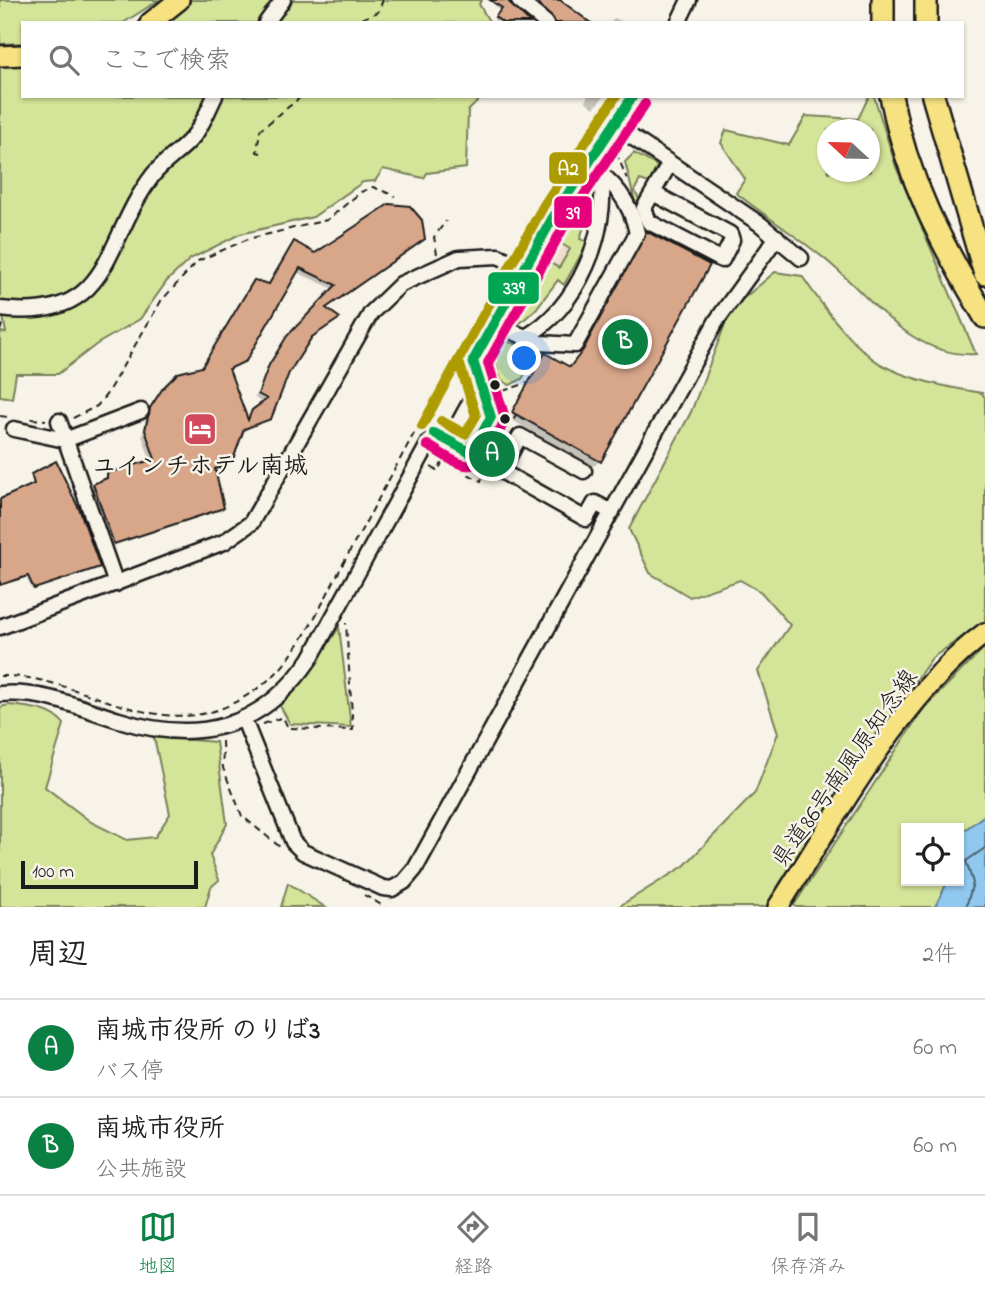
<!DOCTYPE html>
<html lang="ja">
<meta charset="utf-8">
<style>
body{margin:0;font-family:"Indie Flower","Klee One",sans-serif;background:#f6f6f6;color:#202124}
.controls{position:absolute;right:21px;bottom:21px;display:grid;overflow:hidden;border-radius:0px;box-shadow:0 2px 5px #0004}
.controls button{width:63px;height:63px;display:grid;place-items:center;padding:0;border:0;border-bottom:2px solid #e0e0e0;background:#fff;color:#202124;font:35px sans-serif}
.compass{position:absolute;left:817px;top:119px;width:63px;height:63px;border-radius:50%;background:#fff;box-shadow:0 2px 5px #0004;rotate:292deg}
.scale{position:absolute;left:21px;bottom:18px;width:177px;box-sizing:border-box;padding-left:7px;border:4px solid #1c1c1c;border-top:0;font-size:19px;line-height:24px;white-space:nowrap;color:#1c1c1c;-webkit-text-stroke:5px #f7f3e8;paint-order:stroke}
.you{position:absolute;left:525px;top:359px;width:24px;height:24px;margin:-18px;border:5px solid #fff;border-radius:50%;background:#1a73e8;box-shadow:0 0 0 10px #1a73e833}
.badge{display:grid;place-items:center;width:46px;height:46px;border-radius:50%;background:#0b8043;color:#fff;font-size:23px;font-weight:700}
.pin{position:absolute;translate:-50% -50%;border:4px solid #fff;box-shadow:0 2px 7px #0006}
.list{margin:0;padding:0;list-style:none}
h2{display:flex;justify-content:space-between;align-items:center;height:91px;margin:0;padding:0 28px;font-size:30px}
h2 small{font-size:23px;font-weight:400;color:#757577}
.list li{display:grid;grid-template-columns:46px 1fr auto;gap:21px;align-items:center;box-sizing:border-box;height:98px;padding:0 28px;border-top:2px solid #e0e0e0}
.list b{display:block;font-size:26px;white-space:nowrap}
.list p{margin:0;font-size:23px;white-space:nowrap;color:#757577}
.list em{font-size:23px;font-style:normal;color:#757577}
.icon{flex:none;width:38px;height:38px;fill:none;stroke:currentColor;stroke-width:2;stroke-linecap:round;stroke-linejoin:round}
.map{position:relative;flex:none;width:985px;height:907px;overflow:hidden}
.search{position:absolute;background:#fff;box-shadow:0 2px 5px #0004;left:21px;right:21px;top:21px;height:77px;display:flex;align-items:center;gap:18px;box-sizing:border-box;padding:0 24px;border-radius:0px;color:#757577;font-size:26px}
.sheet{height:287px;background:#fff}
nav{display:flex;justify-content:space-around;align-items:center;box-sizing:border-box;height:98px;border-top:2px solid #e0e0e0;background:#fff;font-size:19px;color:#757577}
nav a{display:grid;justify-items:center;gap:4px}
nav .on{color:#0b8043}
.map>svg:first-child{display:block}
</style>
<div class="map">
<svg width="985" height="907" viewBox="0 0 985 907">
<rect width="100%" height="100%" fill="#f7f3e8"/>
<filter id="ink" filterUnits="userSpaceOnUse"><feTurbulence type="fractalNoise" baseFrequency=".0143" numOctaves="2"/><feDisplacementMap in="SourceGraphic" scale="14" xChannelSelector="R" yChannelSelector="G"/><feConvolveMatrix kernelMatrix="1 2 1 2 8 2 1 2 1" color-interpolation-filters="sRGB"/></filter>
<g filter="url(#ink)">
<path fill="#eedccc" d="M550,237L570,249L559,268L539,256Z"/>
<path fill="#d4e498" stroke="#78805a" stroke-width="2" fill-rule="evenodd" d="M0,0H159L123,23H23V43L0,44Z
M190,0H277L259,23H160Z
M289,0H482L479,4L490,23H272Z
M23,64V96H210L193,125L165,154L92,278L70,296L30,306L0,303V65Z
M221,96H483L468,111L466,168L427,173L424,178L383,169L375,181L363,182L313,217L240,234L190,259L167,281L140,319L97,344L58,374H16L12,398L0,396V332L6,333L3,316C101,328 112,251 153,185C172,154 199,125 221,96Z
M869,96H874L896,167L976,354C911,358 872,298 826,260C798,237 765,216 736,193L745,179L721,143L726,130L789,145L806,116L858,119ZM828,130H870V172H828Z
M634,153L657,166L649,183L640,180L634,191L640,200L636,206L625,162Z
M587,171L596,178L588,180L587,217L580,239L588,242L564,285L558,280L536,309L518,325L522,331L503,320L508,309ZM550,237L570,249L559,268L539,256Z
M775,272L802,276C822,305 845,337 873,359C900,379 950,388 982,393L985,398V621L932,658L875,737L823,800L837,798L768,907H618L684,866L755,793L778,733L758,671L790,625L761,592L740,580L690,597L650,573L629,529L691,412L731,309Z
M500,339L544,354L539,363L532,362L522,379L510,385L501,380L493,351Z
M339,627L351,727L290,724L279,704L310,673Z
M985,647V815L962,832L959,853V828H906V881H948L935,907H796L794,905L924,708Z
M10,705C29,708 52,708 64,724L45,787L91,822L127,840L155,837L170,814L154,737L216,742L227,824L210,855L219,880L211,887L205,907H0V707Z
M288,883L325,907H281Z"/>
<path fill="#90c8ef" stroke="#62839b" stroke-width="2" d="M985,815V907H935L948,881H959L962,832Z"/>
<path fill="#0003" fill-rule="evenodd" d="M489,0H509L504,23L494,20L501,11Z
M528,0H557L589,23H553Z
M614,18L626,23H611Z
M604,96L594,108L585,101L588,96Z
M390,206L287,372L270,418L242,432L233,456L214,472L222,507L218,511L109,547L90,489L108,475L151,462L142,436L147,414L174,379L201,369L268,286L294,244L315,255ZM296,272L334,289L284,342L266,371L255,398L264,404L246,421L228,370L245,360Z
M647,234L599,461L594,466L508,418L546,355L570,368L578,357Z
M32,475L96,568L32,590L26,577L0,586V501L32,487Z"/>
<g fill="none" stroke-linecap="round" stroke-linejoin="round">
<path stroke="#4a6170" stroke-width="2" d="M966,907L973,883L966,861L985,848"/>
</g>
<path fill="#d8a78a" stroke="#1c1c1c" stroke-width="2" fill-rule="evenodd" d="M490,0H507L530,23H503L495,17L502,8Z
M536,0H560L591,23H555Z
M389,204L410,206L422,220L425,239L326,308L340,318L312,337L289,373L271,419L244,429L234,457L222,467L215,469L224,508L114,544L93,484L107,478V473L155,459L145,430L150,408L163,388L178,373L202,367L254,280L269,284L294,241L315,253ZM300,268L336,285L287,336L269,365L258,394L267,399L252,410L248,420L229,369L246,361Z
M646,231L710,265L601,462L512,412L545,353L570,367L583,350Z
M56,461L80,511L100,567L34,589L28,576L0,585V499L34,484L31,474Z"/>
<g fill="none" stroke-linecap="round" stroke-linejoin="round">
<g stroke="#1c1c1c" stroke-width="19">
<path id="minor" d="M519,1L546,23
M266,23L283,0
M678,23L689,0
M614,125L760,224L801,258
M653,193L730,234L732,240L722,260L649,222L644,208L670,163
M0,309C114,323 102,242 153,175C164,161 180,152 192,138C202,127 208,110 215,96
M494,324L540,343L575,345L637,233C630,200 614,182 587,163
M524,338C579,307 609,233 601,173
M59,421L116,584
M14,429L65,440L141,411
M434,433L471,453L491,417L473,361
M471,453L488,467L501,471L586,519L595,503L612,512
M501,471L520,436L584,471
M0,627L224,542L251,523L371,313L401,284L459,258L498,256L525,268
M0,694C42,690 80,708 119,720C198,745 262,729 310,659L556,212L633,96
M244,720L293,842L303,852L383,888L392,889L404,882L415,869L717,320L777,237"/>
</g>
<g stroke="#1c1c1c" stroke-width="24">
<path id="major" d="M150,23L179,0
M0,56L23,55
M778,907C835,819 901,695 985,633"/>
</g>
<g stroke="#1c1c1c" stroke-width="26">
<path id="highway" d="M883,0V23
M926,0V23
M891,96C907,180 942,245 985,317
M933,96L985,274"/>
</g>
<path stroke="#1c1c1c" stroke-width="2" stroke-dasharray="7 5" stroke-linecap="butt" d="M351,23L378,12L383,0
M261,153L257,152L260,130L302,96
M609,161L616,152L627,179
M518,249L572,157L607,109
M437,254L434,237L446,221
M0,331L3,322
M493,357L504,396L502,402
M503,391L527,383
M0,416L8,417
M73,418L97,406L106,395L161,301L198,261L248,239L327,220L361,192L373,187L395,196
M31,419L46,420
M508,430L516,415
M431,467L438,471L443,461L481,481L482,478
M0,676C69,674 132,726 202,714C226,710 254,693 272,677C302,650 330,587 350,551C401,458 451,364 504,271
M263,724L283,717L288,728L353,730L346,623
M222,741L223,768L242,816L280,847
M364,895L385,907"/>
<use href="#minor" stroke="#f7f3e8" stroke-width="14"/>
<use href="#major" stroke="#f6e281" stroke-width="19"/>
<use href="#highway" stroke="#f6e281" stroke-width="21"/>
<g stroke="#f7f3e8" stroke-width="16">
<path id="bus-1" d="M434,433L471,453L491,417L473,361L556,212L633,96"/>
</g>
<g stroke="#f7f3e8" stroke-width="16">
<path id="bus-2" d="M427,445C453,459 471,481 490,448C495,438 502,429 505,418L488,363L568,219L645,104"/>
</g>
<g stroke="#f7f3e8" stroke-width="16">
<path id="bus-3" d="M441,421L465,434L476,416L460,365
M422,426L544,205L616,96"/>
</g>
<use href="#bus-1" stroke="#00a651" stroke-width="10"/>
<use href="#bus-2" stroke="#e5007d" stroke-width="10"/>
<use href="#bus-3" stroke="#ad9b03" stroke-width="10"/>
</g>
</g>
<defs>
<g id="hotel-square" transform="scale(1.75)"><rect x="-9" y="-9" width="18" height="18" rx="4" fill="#d1495b" stroke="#f7f3e8"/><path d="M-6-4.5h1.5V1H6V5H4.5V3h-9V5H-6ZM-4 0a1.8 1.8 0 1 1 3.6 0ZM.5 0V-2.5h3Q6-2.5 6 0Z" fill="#fff"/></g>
</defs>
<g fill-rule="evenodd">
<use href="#hotel-square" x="200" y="429"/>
</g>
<g fill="#1c1c1c" stroke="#f7f3e8" stroke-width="2.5">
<circle cx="495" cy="385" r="6"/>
<circle cx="505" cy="419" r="6"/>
</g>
<g text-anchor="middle" stroke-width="5" stroke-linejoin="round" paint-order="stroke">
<g font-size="24" font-weight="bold" fill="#1c1c1c" stroke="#f7f3e8">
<text x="200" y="473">ユインチホテル南城</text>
</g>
<g font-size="24" fill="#1c1c1c" stroke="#f7f3e8">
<text transform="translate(844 768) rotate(-55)" y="8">県道86号南風原知念線</text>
</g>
</g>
<g stroke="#f7f3e8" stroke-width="2.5">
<rect x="548" y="151" width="40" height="34" rx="7" fill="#ad9b03"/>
<rect x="553" y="195" width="40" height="34" rx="7" fill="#e5007d"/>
<rect x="487" y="271" width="53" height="34" rx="7" fill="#00a651"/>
</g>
<g font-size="19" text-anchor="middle" font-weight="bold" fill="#fff">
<text x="568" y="175">A2</text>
<text x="573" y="219">39</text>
<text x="514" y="294">339</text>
</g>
</svg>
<div class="controls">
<button><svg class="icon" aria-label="locate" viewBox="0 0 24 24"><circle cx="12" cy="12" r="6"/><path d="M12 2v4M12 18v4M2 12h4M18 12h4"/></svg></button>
</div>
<svg class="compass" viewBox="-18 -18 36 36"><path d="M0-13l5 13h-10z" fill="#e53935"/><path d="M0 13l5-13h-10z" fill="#757577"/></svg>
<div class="scale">100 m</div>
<div class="you"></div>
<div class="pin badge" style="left:492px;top:454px">A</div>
<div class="pin badge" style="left:625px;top:342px">B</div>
<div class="search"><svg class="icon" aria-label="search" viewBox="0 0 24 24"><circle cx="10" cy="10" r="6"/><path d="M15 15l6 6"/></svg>ここで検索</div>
</div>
<section class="sheet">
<h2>周辺<small>2件</small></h2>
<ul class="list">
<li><span class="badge">A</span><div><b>南城市役所 のりば3</b><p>バス停</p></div><em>60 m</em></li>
<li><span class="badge">B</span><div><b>南城市役所</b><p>公共施設</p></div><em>60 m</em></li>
</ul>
</section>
<nav>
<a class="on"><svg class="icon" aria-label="map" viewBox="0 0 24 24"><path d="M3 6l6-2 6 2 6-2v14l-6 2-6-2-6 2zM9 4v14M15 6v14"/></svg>地図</a>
<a><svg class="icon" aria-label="directions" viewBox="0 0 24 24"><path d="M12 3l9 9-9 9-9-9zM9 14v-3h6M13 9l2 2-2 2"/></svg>経路</a>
<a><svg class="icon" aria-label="saved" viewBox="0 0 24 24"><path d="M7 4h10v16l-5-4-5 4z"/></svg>保存済み</a>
</nav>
